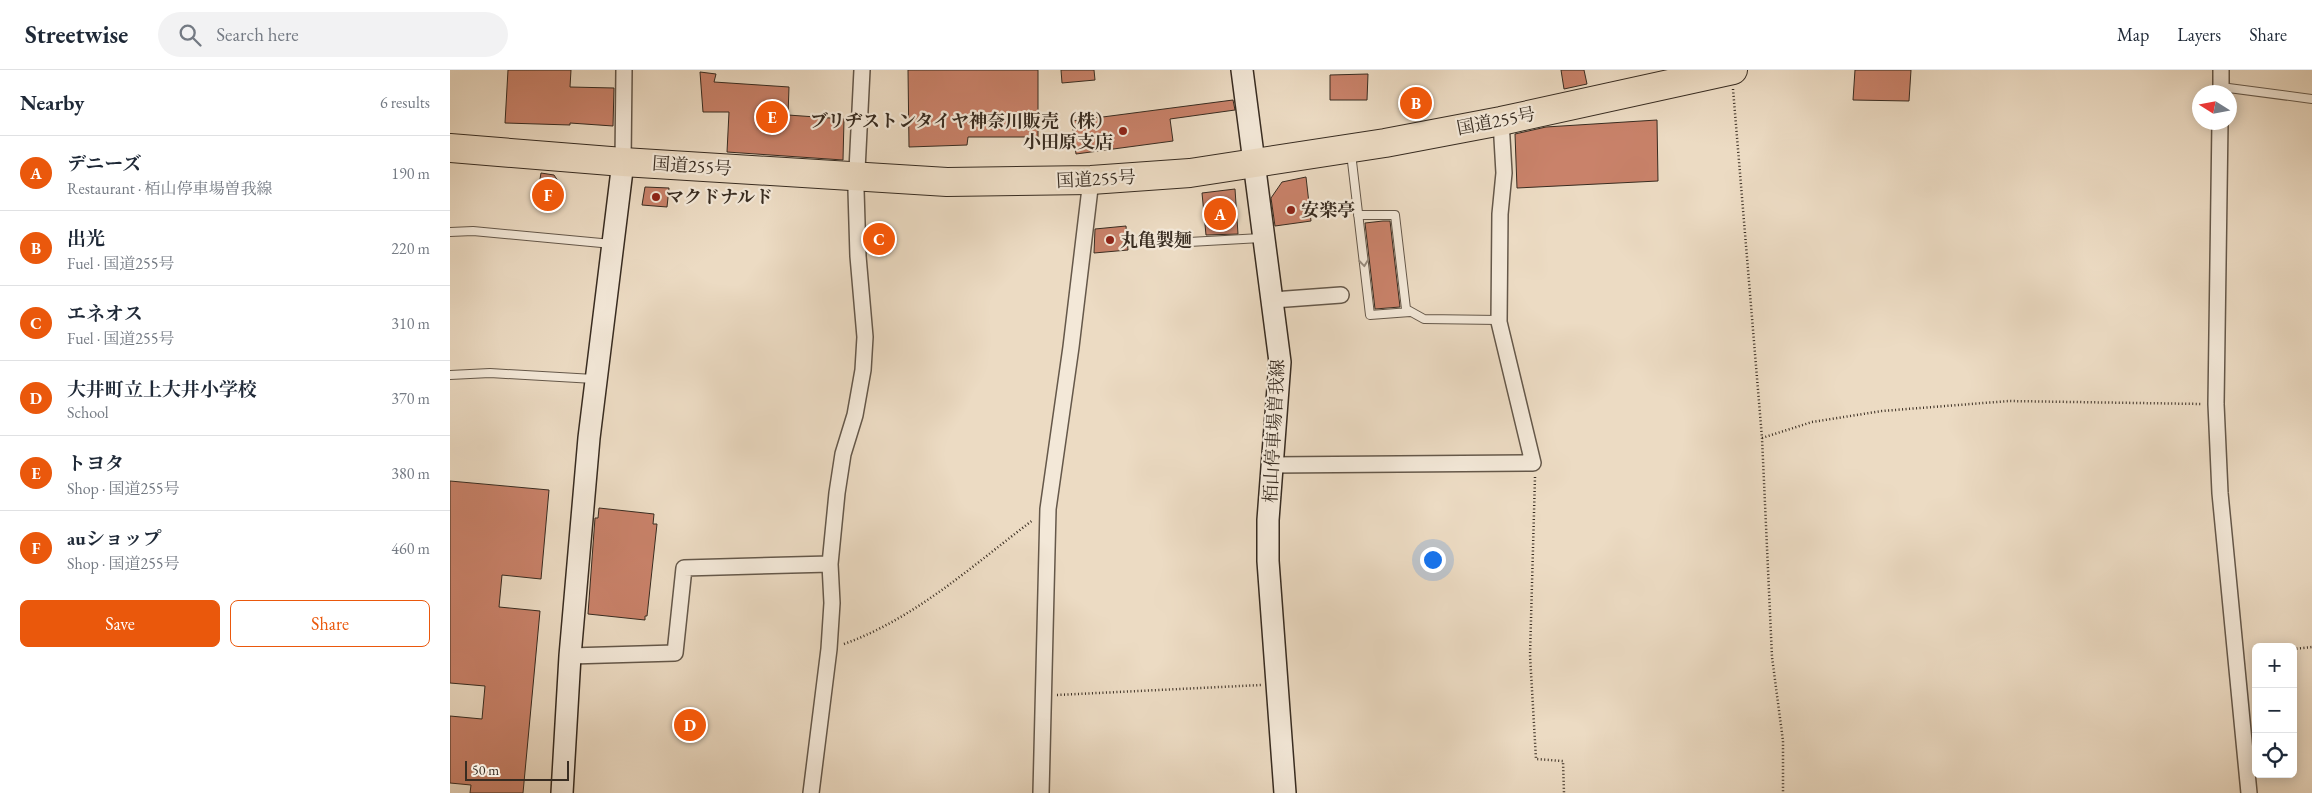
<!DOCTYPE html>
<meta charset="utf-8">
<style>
body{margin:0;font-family:"EB Garamond","Noto Serif JP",serif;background:#f2f2f3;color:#1f2937}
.controls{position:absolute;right:15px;bottom:15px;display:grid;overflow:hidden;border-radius:8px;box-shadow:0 2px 12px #0003}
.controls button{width:45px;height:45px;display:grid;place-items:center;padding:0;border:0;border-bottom:1px solid #e0e1e3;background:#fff;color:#1f2937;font:25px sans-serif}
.compass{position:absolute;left:1742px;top:15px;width:45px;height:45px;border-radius:50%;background:#fff;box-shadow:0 2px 12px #0003;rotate:281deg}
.scale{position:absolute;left:15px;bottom:12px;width:104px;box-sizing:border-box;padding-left:5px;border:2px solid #382c21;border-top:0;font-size:14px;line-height:18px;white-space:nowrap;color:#382c21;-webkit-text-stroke:4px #f3e8d8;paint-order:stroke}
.you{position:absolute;left:982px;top:489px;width:18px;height:18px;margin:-12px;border:4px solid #fff;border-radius:50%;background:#1a73e8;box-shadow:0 0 0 8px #1a73e833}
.badge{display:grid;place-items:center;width:32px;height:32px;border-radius:50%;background:#ea580c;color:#fff;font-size:16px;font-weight:700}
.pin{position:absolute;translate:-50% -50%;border:2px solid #fff;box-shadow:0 1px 5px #0006}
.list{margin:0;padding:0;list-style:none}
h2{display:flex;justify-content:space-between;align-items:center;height:65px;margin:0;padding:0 20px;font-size:21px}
h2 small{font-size:16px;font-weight:400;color:#747a83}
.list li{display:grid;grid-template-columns:32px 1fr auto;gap:15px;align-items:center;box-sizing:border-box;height:75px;padding:0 20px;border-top:1px solid #e0e1e3}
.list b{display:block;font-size:19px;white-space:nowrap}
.list p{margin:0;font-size:16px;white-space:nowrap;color:#747a83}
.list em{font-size:16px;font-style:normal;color:#747a83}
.actions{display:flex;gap:10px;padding:15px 20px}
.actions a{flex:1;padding:11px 0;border:1px solid #ea580c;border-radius:8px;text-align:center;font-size:18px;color:#ea580c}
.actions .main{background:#ea580c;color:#fff}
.icon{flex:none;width:28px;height:28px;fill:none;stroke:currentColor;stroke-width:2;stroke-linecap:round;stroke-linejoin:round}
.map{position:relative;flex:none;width:1862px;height:723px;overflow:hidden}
header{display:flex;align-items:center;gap:30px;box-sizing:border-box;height:70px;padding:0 25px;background:#fff;border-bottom:1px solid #e0e1e3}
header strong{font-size:24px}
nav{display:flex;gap:28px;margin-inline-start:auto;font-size:18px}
.search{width:350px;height:45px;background:#f2f2f3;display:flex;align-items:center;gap:12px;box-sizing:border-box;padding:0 18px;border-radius:28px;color:#747a83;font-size:19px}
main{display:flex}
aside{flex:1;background:#fff}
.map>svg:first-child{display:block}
</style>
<header>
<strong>Streetwise</strong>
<div class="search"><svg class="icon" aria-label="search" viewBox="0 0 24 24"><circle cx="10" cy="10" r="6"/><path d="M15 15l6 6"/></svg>Search here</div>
<nav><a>Map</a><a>Layers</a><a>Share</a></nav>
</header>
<main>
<aside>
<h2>Nearby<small>6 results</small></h2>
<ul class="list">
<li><span class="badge">A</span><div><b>デニーズ</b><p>Restaurant · 栢山停車場曽我線</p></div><em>190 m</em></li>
<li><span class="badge">B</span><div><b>出光</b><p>Fuel · 国道255号</p></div><em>220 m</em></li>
<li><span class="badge">C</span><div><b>エネオス</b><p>Fuel · 国道255号</p></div><em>310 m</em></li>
<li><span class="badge">D</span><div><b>大井町立上大井小学校</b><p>School</p></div><em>370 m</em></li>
<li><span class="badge">E</span><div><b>トヨタ</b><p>Shop · 国道255号</p></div><em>380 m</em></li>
<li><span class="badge">F</span><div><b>auショップ</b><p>Shop · 国道255号</p></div><em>460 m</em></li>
</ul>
<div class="actions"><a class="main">Save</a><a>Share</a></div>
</aside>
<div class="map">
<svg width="1862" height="723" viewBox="0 0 1862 723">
<rect width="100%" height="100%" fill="#ecdbc3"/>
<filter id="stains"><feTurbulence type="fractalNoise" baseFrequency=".004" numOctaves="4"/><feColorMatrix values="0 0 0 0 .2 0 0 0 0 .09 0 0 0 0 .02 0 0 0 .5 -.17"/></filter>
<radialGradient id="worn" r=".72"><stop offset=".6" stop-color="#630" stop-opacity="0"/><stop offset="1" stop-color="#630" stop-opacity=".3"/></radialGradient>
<path fill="#c9826a" stroke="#382c21" d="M58,0H121L120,17L164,18L163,56L120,53V55L55,53Z
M458,0H588V67H518L517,75L459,77Z
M611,0H644L645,10L612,13Z
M1111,0H1134L1137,14L1114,19Z
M1405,0H1461L1459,31L1403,30Z
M250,2L266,4L264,12L339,17L338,45L394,49L393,90L277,82L279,42H253Z
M918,4L917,30H880V5Z
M783,30L785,40L720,49L723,71L626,84L622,51Z
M1207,50L1208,111L1067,118L1065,64L1096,57Z
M91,103L104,105L108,111L104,135L86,133Z
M856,107L861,151L825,156L821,128L832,112Z
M195,117L219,118L217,137L192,135Z
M785,119L788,164L756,165L752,123Z
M933,151H940L950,237L925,239L915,153Z
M676,156L678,180L644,183L645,159Z
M0,411L99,420L91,509L52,505L49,537L90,541L73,723H20L21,715L0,713V646L32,649L35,616L0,613Z
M149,438L204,444L203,454H207L197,546H195V550L138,544L145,448H148Z"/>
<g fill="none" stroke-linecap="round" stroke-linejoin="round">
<g stroke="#65584a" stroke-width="10">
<path id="lane" d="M1771,17L1862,29
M901,83L920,245L960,242
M908,145H945L956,239L974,249L1049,250
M0,162L23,161L162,174
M739,172L811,168
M0,305L40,303L144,309"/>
</g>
<g stroke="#65584a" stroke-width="18">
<path id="street" d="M1771,22V0
M1770,52L1766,334L1770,423L1799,723
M173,92L174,0
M823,230L891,225
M822,395L1083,393L1049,252L1050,144L1054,103L1051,51
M120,586L225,583L234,498L380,494
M361,723L379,579L382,533L380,494L387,423L393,384L405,345L413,300L415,267L408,186L406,120L412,0
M591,723L598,439L621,277L641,110"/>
</g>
<g stroke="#382c21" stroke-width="24">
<path id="secondary" d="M792,0L830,292L818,450V491L835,723
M112,723L120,586L139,368L173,92"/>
</g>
<g stroke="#382c21" stroke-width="30">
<path id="highway" d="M0,78L173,92L497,112L641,110L740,103L935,73L1051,51L1283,0"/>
</g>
<path stroke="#382c21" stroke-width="2.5" stroke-dasharray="1 2.5" stroke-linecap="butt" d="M1283,19L1312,368L1322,587L1333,671V723
M1312,368L1362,352L1432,341L1559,331L1752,334
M1085,407L1080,585L1086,689L1113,691L1114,723
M394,574C466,548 523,495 583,450
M1843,579L1862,577
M607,625L811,615"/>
<use href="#lane" stroke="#f3e8d8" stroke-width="8"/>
<use href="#street" stroke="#f3e8d8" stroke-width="15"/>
<use href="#secondary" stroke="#f3e8d8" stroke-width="21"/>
<use href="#highway" stroke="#ecdbc3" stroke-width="28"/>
</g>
<defs><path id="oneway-chevron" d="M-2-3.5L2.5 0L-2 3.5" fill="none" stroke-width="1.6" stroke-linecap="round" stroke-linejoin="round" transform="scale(1.25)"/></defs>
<use stroke="#968a7c" href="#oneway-chevron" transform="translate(914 193) rotate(83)"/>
<g fill="#8f2418" stroke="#f3e8d8" stroke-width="2">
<circle cx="673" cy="61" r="5"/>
<circle cx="206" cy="127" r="5"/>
<circle cx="841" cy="140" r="5"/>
<circle cx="660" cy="170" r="5"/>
</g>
<g text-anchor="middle" stroke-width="4.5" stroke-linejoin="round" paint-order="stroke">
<g font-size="18" font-weight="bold" fill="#382c21" stroke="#f3e8d8" text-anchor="start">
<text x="663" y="57" text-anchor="end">ブリヂストンタイヤ神奈川販売（株）<tspan x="663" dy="21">小田原支店</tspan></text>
<text x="216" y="133">マクドナルド</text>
<text x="851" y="146">安楽亭</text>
<text x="670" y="176">丸亀製麺</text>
</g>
<g font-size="18" fill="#382c21" stroke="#f3e8d8">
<text transform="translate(1046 51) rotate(-11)" y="6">国道255号</text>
<text transform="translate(242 96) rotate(4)" y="6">国道255号</text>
<text transform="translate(646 109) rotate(-3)" y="6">国道255号</text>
<text transform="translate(824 361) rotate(-87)" y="6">栢山停車場曽我線</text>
</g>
</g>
<rect width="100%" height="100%" filter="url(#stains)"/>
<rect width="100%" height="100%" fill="url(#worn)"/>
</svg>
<div class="controls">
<button>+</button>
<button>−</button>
<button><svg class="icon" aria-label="locate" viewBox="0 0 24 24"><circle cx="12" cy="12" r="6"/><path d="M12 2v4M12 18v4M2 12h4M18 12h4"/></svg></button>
</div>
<svg class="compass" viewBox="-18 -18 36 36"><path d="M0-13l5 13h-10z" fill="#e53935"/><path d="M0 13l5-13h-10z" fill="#747a83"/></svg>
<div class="scale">50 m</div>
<div class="you"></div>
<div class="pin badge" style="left:770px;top:144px">A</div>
<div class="pin badge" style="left:966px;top:33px">B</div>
<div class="pin badge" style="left:429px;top:169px">C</div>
<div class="pin badge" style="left:240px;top:655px">D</div>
<div class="pin badge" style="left:322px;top:47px">E</div>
<div class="pin badge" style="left:98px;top:125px">F</div>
</div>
</main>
